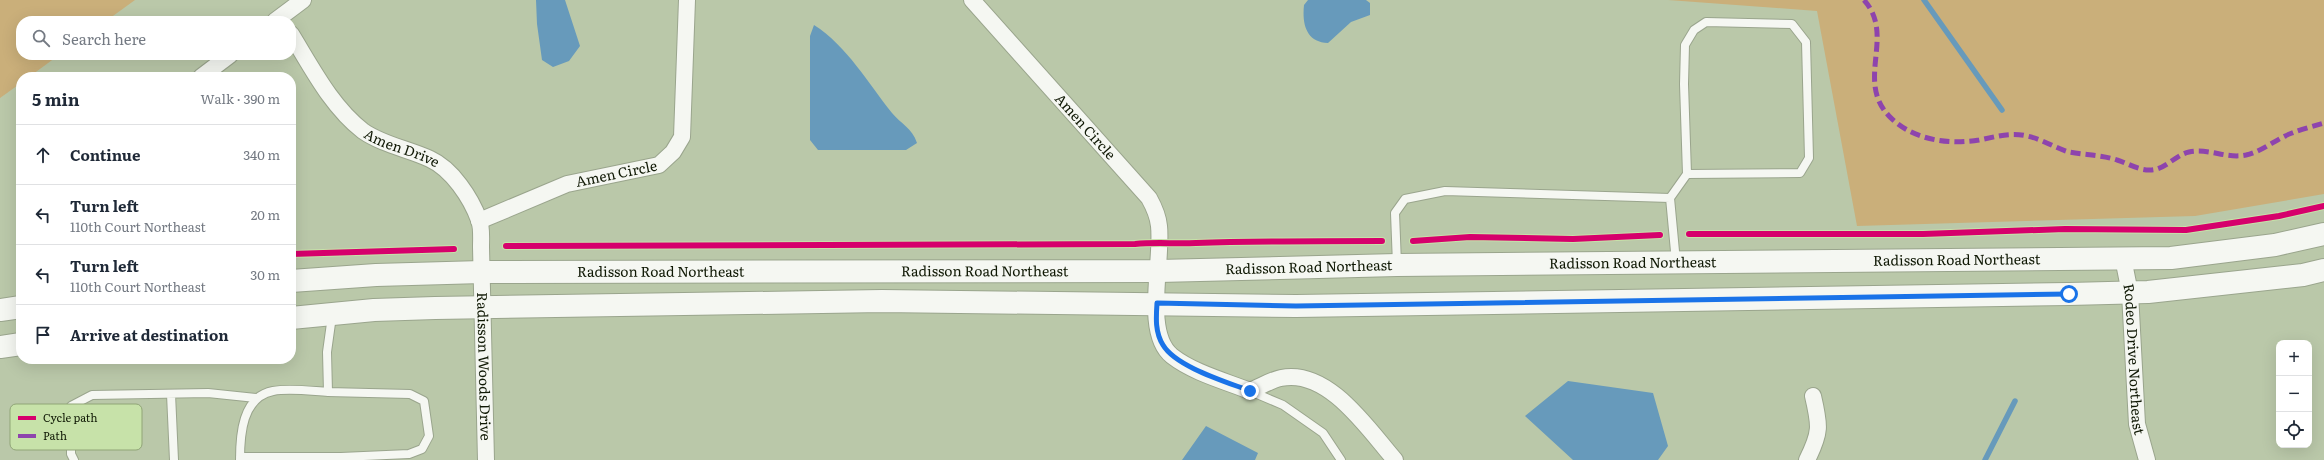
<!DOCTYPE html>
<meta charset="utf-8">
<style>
body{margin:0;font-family:Literata,serif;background:#f6f6f7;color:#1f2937}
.controls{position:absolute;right:12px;bottom:12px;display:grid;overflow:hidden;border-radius:8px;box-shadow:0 4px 16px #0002}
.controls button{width:36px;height:36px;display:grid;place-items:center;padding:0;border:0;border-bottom:1px solid #e0e1e3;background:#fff;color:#1f2937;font:20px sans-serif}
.stop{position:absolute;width:12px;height:12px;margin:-9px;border:3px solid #1a73e8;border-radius:50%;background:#fff}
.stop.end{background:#1a73e8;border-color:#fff;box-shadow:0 1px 4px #0008}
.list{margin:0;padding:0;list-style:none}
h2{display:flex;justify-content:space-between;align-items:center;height:52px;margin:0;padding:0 16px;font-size:17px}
h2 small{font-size:13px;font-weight:400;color:#747a83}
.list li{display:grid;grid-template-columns:26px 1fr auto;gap:12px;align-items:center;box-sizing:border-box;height:60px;padding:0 16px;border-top:1px solid #e0e1e3}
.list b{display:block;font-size:15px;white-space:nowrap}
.list p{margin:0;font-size:13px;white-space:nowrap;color:#747a83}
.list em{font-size:13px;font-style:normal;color:#747a83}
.icon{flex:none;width:22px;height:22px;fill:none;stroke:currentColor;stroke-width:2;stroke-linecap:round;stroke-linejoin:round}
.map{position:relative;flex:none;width:2324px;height:460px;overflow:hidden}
.search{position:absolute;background:#fff;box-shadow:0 4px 16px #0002;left:16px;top:16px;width:280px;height:44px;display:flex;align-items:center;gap:10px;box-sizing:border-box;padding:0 14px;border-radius:16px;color:#747a83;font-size:15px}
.panel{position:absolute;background:#fff;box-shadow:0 4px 16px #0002;left:16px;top:72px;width:280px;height:292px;border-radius:16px}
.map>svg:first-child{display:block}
</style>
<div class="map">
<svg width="2324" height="460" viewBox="0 0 2324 460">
<rect width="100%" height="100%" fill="#bac8a9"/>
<path fill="#caaf7a" d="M0,0H135L106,21H21V55H59L29,77H21V83L0,98Z
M1668,0H2324V194L2195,216L1857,226L1817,11Z"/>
<path fill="#679abb" d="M536,0H565L580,46L569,61L553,67L542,60L537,24Z
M1308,0H1366L1370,3V15L1351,22L1328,43C1306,42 1302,24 1304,5Z
M814,25C847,46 868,83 892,113C901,124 912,128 917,143L906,150H818L810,140V36Z
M1568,381L1653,393L1668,446L1658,460H1573L1525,416Z
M1206,426L1258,453L1255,460H1182Z"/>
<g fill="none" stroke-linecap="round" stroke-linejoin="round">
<path stroke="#679abb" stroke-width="5.5" d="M1924,0L2002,110
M1985,460L2015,401"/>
<g stroke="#9aa58d" stroke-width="10">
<path id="lane" d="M1670,198L1687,174L1684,84L1685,45L1694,30L1706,22L1792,24L1806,42L1809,158L1800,173L1687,174
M1397,264L1395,213L1405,199L1445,191L1670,198L1676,262
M1250,391L1283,405L1323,433L1341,460
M328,392L410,394L424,401L429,436L422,449L409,454L341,457
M171,394L174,460
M240,457H341V460
M74,460L71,454V406L92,395L208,393L256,398
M240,460C240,435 242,397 273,391C290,388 311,391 328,392L327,352L332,316"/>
</g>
<g stroke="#9aa58d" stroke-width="18">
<g id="street">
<path id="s1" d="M972,0L1149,198C1154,207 1158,215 1159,226C1163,261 1143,333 1172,356C1194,373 1225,381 1250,391C1260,387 1271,380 1281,378C1328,368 1368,429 1395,460"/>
<path d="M275,21L303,0"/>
<path id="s2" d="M291,34C312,68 331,106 363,131C383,145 409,149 430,159C452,169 471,198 479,220C482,227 481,238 481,247L486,460"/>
<path d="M201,77L230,55"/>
<path id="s3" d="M479,221L567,184L659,165L673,152L682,137L687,0"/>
<path id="s4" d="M2123,258L2130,293L2137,424L2147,460"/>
<path d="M1807,460C1821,432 1820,426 1813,396"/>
</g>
</g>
<g stroke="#9aa58d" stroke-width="24">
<g id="secondary">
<path id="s5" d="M291,281L376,275L482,272L1159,271L1397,265L2171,258L2275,245L2324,234"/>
<path d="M0,310L21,307"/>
<path d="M291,318L374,310L435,308L882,301L1296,306L2069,294L2148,292L2303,275L2324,270"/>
<path d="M0,347L21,344"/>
</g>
</g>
<use href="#lane" stroke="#f5f7f2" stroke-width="8"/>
<use href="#street" stroke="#f5f7f2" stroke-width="16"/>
<use href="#secondary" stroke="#f5f7f2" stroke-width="22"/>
<path stroke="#8e44ad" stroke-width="5" stroke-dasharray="10 5" stroke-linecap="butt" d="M1864,0C1896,36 1855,80 1889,116C1912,140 1948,145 1979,140C1995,137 2010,132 2027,136C2042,139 2055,148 2069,152C2085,155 2102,155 2117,160C2127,163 2138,170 2149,170C2164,171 2175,155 2189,152C2209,148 2226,159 2246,155C2263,151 2276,139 2292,133C2302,129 2314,126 2324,123"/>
<g stroke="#c7e2a9" stroke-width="8">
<path id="cycleway" d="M1689,234H1923L2065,229L2186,230L2279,216L2324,206
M1413,241L1470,237L1573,239L1660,235
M506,246L1135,244C1156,242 1175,244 1196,243C1258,241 1320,241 1382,241
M291,254L454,249"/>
</g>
<use href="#cycleway" stroke="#d6006c" stroke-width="6"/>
</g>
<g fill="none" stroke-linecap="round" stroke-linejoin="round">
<path stroke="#1a73e8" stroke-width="5" d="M1250,391C1227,382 1176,367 1163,345C1155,332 1156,318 1157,303L1296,306L2069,294"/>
</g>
<g text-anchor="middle" stroke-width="4" stroke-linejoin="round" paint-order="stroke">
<g font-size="14" fill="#0f1804" stroke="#c7e2a9">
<text dy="5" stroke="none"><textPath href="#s1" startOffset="170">Amen Circle</textPath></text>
<text dy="5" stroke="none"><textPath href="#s2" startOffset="164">Amen Drive</textPath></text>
<text dy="5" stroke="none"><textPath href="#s3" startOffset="146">Amen Circle</textPath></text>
<text dy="5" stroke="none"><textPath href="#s5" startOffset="1666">Radisson Road Northeast</textPath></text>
<text dy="5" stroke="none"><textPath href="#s5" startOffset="1342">Radisson Road Northeast</textPath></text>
<text dy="5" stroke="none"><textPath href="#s5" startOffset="1018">Radisson Road Northeast</textPath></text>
<text dy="5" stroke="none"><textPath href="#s5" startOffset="694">Radisson Road Northeast</textPath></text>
<text dy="5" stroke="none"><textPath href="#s5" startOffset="370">Radisson Road Northeast</textPath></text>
<text dy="5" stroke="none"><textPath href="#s4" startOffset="102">Rodeo Drive Northeast</textPath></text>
<text dy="5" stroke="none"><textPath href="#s2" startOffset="421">Radisson Woods Drive</textPath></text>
</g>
</g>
<rect x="10" y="404" width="132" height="46" rx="6" fill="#c7e2a9" stroke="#90a577" stroke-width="1"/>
<rect x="18" y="416" width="18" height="4" fill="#d6006c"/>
<rect x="18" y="434" width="18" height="4" fill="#8e44ad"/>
<g font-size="11" fill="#0f1804">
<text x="43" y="422">Cycle path</text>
<text x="43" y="440">Path</text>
</g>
</svg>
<div class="controls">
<button>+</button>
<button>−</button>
<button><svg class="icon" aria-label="locate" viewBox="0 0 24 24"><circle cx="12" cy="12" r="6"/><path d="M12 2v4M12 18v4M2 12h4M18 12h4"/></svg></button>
</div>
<div class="stop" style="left:2069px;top:294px"></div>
<div class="stop end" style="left:1250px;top:391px"></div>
<div class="search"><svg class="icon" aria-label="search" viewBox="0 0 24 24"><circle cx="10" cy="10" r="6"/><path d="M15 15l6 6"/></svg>Search here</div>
<section class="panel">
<h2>5 min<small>Walk · 390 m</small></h2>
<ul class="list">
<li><svg class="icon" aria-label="ahead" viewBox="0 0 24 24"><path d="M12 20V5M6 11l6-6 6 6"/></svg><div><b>Continue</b></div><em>340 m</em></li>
<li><svg class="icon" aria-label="left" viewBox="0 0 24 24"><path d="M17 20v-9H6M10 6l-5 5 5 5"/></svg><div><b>Turn left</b><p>110th Court Northeast</p></div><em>20 m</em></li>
<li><svg class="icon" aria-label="left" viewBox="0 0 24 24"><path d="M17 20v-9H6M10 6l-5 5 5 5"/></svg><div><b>Turn left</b><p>110th Court Northeast</p></div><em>30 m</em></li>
<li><svg class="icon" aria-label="arrive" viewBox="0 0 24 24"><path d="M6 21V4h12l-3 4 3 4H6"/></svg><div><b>Arrive at destination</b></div></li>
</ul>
</section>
</div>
